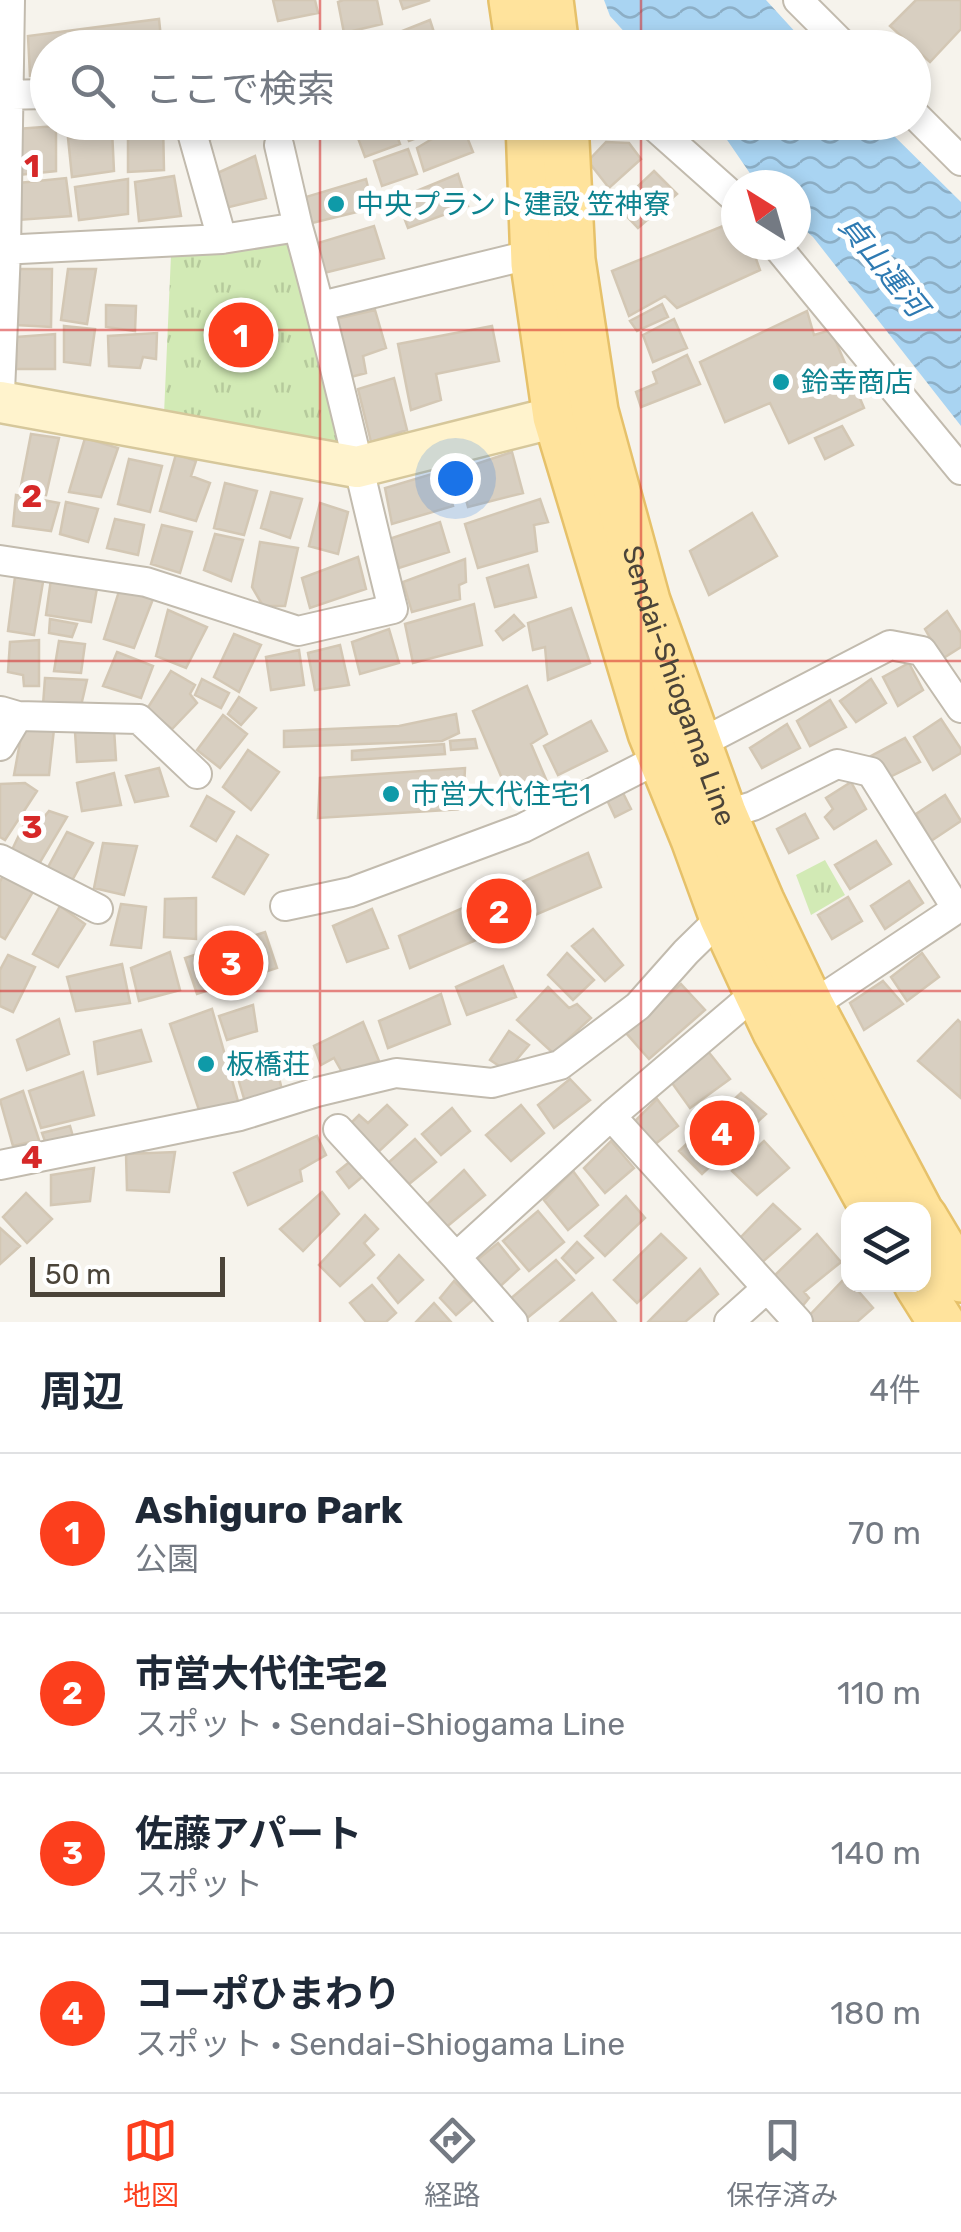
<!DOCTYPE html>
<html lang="ja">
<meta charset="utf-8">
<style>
body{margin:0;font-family:Rubik,"Noto Sans JP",sans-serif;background:#f6f6f7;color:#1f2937}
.controls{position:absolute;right:30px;bottom:30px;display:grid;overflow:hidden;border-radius:20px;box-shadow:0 5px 15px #0003}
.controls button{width:90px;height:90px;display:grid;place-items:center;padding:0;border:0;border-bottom:2px solid #e0e1e3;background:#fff;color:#1f2937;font:50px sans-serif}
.compass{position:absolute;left:721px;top:170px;width:90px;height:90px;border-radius:50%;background:#fff;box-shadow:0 5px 15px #0003;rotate:323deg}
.scale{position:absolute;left:30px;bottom:25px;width:195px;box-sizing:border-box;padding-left:10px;border:5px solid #4b4439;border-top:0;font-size:28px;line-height:35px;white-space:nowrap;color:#4b4439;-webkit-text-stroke:8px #fff;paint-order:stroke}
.you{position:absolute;left:455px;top:478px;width:35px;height:35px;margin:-25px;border:8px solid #fff;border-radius:50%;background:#1a73e8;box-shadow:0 0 0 15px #1a73e833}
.badge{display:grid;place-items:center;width:65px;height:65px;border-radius:50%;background:#fc3f1d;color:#fff;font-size:32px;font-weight:700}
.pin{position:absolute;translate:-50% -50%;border:5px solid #fff;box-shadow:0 2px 10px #0006}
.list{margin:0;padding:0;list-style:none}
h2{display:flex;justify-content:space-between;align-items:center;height:130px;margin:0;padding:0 40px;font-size:42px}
h2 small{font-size:32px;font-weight:400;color:#747a83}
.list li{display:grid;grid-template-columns:65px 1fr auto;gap:30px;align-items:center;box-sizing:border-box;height:160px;padding:0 40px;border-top:2px solid #e0e1e3}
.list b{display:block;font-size:38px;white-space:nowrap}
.list p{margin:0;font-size:32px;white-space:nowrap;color:#747a83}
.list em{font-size:32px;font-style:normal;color:#747a83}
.icon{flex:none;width:55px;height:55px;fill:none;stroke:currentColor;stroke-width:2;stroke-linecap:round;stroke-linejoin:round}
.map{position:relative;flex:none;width:961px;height:1322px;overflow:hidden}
.search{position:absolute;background:#fff;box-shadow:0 5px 15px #0003;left:30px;right:30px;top:30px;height:110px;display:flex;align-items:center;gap:25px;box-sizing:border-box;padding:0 35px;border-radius:55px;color:#747a83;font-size:38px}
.sheet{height:770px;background:#fff}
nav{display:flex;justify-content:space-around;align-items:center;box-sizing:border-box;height:140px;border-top:2px solid #e0e1e3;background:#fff;font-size:28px;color:#747a83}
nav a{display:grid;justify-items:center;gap:5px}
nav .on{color:#fc3f1d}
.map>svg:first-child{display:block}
</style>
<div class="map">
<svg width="961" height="1322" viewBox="0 0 961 1322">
<defs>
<pattern id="park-tufts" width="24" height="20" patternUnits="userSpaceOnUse" patternTransform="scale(2.5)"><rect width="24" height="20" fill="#d2eab5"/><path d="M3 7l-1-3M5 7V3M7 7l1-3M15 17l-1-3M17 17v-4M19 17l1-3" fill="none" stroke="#b6ca9c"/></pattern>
<pattern id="water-waves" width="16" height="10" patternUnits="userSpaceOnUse" patternTransform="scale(2.5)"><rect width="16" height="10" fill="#a9d4f2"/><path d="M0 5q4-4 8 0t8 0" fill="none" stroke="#8caec5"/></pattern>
</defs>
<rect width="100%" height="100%" fill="#f6f3ec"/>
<path fill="url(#park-tufts)" d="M274,237L292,249L339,426L337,441L318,449L164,414L171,255L225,252Z
M825,860L845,895L811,915L796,875Z"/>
<path fill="url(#water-waves)" d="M604,0H766L809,47H638L610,16Z
M711,123H881L961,202V426L813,237L796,222V185H758L723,134Z"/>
<path fill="#d8cfc1" stroke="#d3c7b4" stroke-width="2.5" d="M273,0H315L318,13L278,21Z
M343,0H377L382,24L344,33L338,2Z
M400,0H430L403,9Z
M916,0H961V29L930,62L890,26Z
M159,19L162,48H48V75L30,76L28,36Z
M430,20L439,48H379L377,41Z
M163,122L164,170L128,172V127Z
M207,122H251L253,129L211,139Z
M352,122H392L400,144L365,157Z
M424,122L430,133L409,141L405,132Z
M455,122H461L473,152L424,171L417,148L437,136L435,128Z
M56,126V171L17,175V129Z
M112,130L114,171L72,177L68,138Z
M606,142L629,143L641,159L609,188L588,161Z
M408,149L417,174L382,186L374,161Z
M255,156L266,198L225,208L213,175Z
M654,171L677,194L638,228L617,206Z
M458,174L468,206L408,228L397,199Z
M174,176L181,216L139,221L135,182Z
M66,178L71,216L18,220L19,183Z
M128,179V214L79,220L75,187Z
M366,179L373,208L304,225L299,199Z
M728,224L736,231V245H751L760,270L677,308L665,296L629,316L612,271Z
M374,226L384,258L324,273L318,243Z
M20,269H52L51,327L16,325Z
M68,269H96L87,324L61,320Z
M662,304L668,317L637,331L630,321Z
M106,305L136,306L135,331L106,327Z
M375,310L386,348L363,356L366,373L347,378L331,320Z
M807,311L814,335L831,330L864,408L789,443L770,403L725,422L700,362Z
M674,319L687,348L653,362L643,335Z
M64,326L95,329L90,365L64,362Z
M492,326L499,361L436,374L441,400L411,410L398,344Z
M157,333L156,359L143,357L140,368L109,366L108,336Z
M55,334V369H16L17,337Z
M687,355L700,384L641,407L636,392L657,383L653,372Z
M394,378L407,430L371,442L358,389Z
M842,426L853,445L825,459L815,438Z
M31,434L59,438L46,495L20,491Z
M85,438L118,448L101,497L69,492Z
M512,452L523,493L468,507L458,470Z
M176,454L196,461L191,476L210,483L196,521L160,511Z
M129,459L162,466L150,512L118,504Z
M442,471L453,506L392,524L385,488Z
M225,483L257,491L244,535L214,528Z
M271,492L302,499L290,538L261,528Z
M16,495L59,503L51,531L13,526Z
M540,499L548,522L534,525L537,551L478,568L465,524Z
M66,502L98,509L88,542L60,534Z
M320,503L348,512L338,554L309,546Z
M752,513L777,556L709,595L690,551Z
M115,519L144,525L138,555L107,548Z
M440,522L449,552L399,568L389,539Z
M162,525L192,532L180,573L151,564Z
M215,534L243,540L231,581L204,570Z
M260,542L298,548L285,606H263L252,587Z
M358,557L366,589L310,608L302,578Z
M465,559L466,582L459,585L460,599L412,612L403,582Z
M528,565L536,597L495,607L487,578Z
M15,577L43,582L34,635L8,631Z
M51,579L97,588L91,622L46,615Z
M120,588L153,599L134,648L104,639Z
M474,604L482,645L413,663L405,624Z
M571,608L590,663L548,680L545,647L533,650L528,623Z
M168,610L207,627L186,668L156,656Z
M947,611L961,633V647L942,659L925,629Z
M514,615L524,626L503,640L496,631Z
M50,619L77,624L72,637L49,633Z
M389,629L399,663L360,674L352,642Z
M234,634L261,645L239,692L214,677Z
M39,640V686H24L23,675L8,672L10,642Z
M59,641L85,644L81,673L54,671Z
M340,645L349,685L315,690L308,653Z
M299,650L304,685L271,690L266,657Z
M117,652L153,666L141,698L103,686Z
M909,663L923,690L898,706L883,677Z
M171,671L195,685L190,694L197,703L172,729L147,709Z
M45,678L87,680L80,710L43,705Z
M202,679L229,693L221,708L195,695Z
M871,679L886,703L856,722L840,701Z
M527,686L547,734L531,744L548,784L513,804L473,711Z
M239,697L256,708L241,725L228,714Z
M830,700L846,727L810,746L797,721Z
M456,714L459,733L442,741L284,747V731L399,726Z
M223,715L247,734L220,768L197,750Z
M941,719L961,749V753L933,770L914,737Z
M591,721L607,751L558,775L544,746Z
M787,724L800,748L762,768L750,748Z
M54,729L49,775H14L22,731Z
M114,729L116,760L77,762L75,732Z
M905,738L920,762L886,779L871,756Z
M475,739L477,748L451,750L450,741Z
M444,744L445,754L352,760V751Z
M248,750L279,772L251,810L223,787Z
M159,768L168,796L135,802L126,776Z
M465,768L463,809L318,818L320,778Z
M114,773L121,805L82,811L77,783Z
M851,782L866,809L834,829L825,817L833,809L826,798Z
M25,783L37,791L5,840L0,837V784Z
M622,791L631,809L615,817L607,800Z
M945,795L961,821L931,841L916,814Z
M207,796L234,812L216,841L191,826Z
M49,811L67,817L36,869L11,852L28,816L39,823Z
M805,814L818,838L789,853L777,829Z
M67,832L93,843L70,884L46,871Z
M237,836L268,855L244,894L213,877Z
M876,841L891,864L850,889L835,865Z
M103,843L137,846L124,895L94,888Z
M588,853L601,887L410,968L399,936Z
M3,875L34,890L5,939L0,936V882Z
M909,881L923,903L885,929L871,906Z
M848,897L862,921L832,939L818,915Z
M196,898V939L164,937L165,899Z
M121,904L146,907L141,948L111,945Z
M60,906L85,924L58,967L33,954Z
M372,909L388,948L347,962L333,926Z
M593,929L623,965L605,981L572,946Z
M265,932L277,968L197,994L185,958Z
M170,952L180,990L139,1001L131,968Z
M567,953L594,980L573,1000L548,975Z
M922,953L939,977L907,1001L891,977Z
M8,955L35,967L13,1012L0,1006V970Z
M122,964L130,1003L76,1011L67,977Z
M503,966L516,997L467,1015L456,987Z
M883,981L903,1004L864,1030L850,1003Z
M681,984L705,1010L649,1059L626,1033Z
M548,987L569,1008L577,1004L591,1018L553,1053L517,1020Z
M441,994L450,1024L388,1048L379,1021Z
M253,1005L257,1031L227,1040L219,1016Z
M212,1009L239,1105L201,1116L170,1024Z
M59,1019L69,1054L27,1070L17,1040Z
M958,1020L961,1023V1098L918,1061Z
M363,1022L379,1061L342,1072L334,1058L321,1065L314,1046Z
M141,1030L151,1061L98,1074L94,1042Z
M509,1031L529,1045L507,1071L490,1060Z
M707,1050L730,1079L690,1108L672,1083Z
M273,1053L282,1090L245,1102L235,1068Z
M83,1072L94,1115L41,1128L29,1091Z
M570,1079L590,1100L554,1128L538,1105Z
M23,1091L39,1140L13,1146L0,1100Z
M741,1093L766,1114L702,1174L679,1151Z
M657,1099L678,1126L649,1149L630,1126Z
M387,1105L407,1125L374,1156L348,1126L359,1115L368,1123Z
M521,1105L544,1133L511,1161L486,1135Z
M452,1108L470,1131L441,1155L422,1134Z
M70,1126L74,1140L47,1147L42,1133Z
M317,1136L326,1155L300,1170L302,1181L248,1205L234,1173Z
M415,1139L436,1162L409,1184L388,1163Z
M611,1141L634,1168L605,1193L584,1168Z
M764,1141L789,1168L757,1195L732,1171Z
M175,1152L169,1192L127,1190L126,1154Z
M352,1160L362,1177L349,1188L337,1172Z
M94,1168L90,1201L51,1205V1175Z
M464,1170L485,1195L444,1229L424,1207Z
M573,1171L598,1205L568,1230L544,1200Z
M322,1192L339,1214L303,1251L280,1229Z
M26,1193L52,1219L27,1243L3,1217Z
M626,1196L645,1218L605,1256L585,1236Z
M773,1204L800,1229L759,1265L738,1240Z
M538,1211L564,1242L529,1271L503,1241Z
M365,1215L378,1229L364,1243L374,1255L340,1286L319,1265Z
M0,1228L20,1246L0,1264Z
M661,1234L686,1258L637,1303L614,1280Z
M817,1234L841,1262L804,1292L809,1298L800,1309L772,1278Z
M577,1242L593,1258L576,1273L562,1258Z
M498,1243L519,1269L494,1292L472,1264Z
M399,1255L423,1280L398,1303L378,1278Z
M556,1260L574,1280L526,1319L509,1300Z
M700,1269L718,1294L685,1322H648Z
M846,1277L848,1284H852L873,1308L857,1322H811L807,1318Z
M454,1281L473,1300L456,1315L440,1298Z
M372,1285L396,1313L386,1322H366L350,1303Z
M592,1293L616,1322H560Z
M434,1303L451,1322H416Z"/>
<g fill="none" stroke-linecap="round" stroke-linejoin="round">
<g stroke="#c2bbae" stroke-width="32">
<path id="street" d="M798,0L846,48
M0,95L48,94
M914,114L961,161
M642,122L654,126L736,199
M279,145L298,227
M776,245L961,470
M0,250L222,239
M321,306L533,254
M0,392L6,250L10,0
M0,560L146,582L298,631L393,609C361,482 334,353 298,227L222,239L189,122
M18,716L139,719L197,774
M699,744L890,645L922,651L961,708
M0,746L18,716L1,711
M724,815L753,806L837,764L871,772L957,909
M0,859L98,909
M285,906L351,892L523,828L660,758
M811,1006L961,906
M611,1116L767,1288L729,1322
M338,1129L456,1257
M0,1165L240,1116L317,1092L396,1073L492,1083L560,1065L638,1006L686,952L732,907
M767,1288L798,1322
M513,1322L456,1257L611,1116L757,992"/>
</g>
<g stroke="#d6c79b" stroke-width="45">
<path id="secondary" d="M0,402L357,467L556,417L586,412"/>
</g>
<g stroke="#e6c16a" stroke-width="50">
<g id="primary">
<path d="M512,0L519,48"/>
<path d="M550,0L556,48"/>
<path d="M529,122L534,264L556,417L651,733L694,839L722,916L757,992L776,1032L874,1210"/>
<path id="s1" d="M565,122L572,260L595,411L647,601L724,815L761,901L811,1006L919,1210"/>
<path d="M924,1217L961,1279"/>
<path d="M917,1284L941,1322"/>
</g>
</g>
<use href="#street" stroke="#fff" stroke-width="28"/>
<use href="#secondary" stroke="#fff3cd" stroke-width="40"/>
<use href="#primary" stroke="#ffe39c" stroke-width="45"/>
</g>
<path fill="none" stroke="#d62828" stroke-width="2.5" stroke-opacity="0.55" d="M320,0V48M641,0V48M320,122V1322M641,122V1322M0,330H961M0,661H961M0,991H961"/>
<g fill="#0f9aa8" stroke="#fff" stroke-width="4">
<circle cx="336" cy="204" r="10"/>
<circle cx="781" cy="382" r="10"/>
<circle cx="391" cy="794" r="10"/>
<circle cx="206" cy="1064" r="10"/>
</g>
<g text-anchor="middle" stroke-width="10" stroke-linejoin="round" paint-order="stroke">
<g font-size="28" fill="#0d838f" stroke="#fff" text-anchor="start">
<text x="356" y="214">中央プラント建設 笠神寮</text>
<text x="801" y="392">鈴幸商店</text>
<text x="411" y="804">市営大代住宅1</text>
<text x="226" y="1074">板橋荘</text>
</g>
<g font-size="28" fill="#4b4439" stroke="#fff">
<text dy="10" stroke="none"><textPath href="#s1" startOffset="578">Sendai-Shiogama Line</textPath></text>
</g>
<g font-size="30" font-style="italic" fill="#2e7ab2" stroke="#fff">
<text transform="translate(883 266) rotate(51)" y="10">貞山運河</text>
</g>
</g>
<g font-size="32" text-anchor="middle" font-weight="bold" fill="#d62828" stroke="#fff" stroke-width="10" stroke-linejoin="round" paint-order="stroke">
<text x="32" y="177">1</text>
<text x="32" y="507">2</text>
<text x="32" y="838">3</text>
<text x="32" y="1168">4</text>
</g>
</svg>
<div class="controls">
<button><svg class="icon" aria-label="layers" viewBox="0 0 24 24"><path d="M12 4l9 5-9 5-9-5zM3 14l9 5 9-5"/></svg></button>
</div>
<svg class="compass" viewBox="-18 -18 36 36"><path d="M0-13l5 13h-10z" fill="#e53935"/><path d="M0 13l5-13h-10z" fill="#747a83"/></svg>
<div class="scale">50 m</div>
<div class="you"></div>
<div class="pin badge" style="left:241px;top:335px">1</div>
<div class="pin badge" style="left:499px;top:911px">2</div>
<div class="pin badge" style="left:231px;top:963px">3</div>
<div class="pin badge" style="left:722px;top:1133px">4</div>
<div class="search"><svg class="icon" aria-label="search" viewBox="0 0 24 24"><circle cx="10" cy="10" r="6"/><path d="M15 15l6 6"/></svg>ここで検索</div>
</div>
<section class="sheet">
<h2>周辺<small>4件</small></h2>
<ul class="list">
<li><span class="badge">1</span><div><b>Ashiguro Park</b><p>公園</p></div><em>70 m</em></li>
<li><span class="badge">2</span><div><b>市営大代住宅2</b><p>スポット · Sendai-Shiogama Line</p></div><em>110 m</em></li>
<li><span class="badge">3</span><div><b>佐藤アパート</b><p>スポット</p></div><em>140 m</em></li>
<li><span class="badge">4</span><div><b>コーポひまわり</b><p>スポット · Sendai-Shiogama Line</p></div><em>180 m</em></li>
</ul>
</section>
<nav>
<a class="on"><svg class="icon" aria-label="map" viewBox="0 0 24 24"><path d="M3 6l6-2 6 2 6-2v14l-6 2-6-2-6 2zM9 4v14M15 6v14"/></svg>地図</a>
<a><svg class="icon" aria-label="directions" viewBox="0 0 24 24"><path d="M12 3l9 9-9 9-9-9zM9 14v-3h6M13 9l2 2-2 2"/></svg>経路</a>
<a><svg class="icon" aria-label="saved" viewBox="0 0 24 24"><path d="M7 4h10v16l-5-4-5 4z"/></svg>保存済み</a>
</nav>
